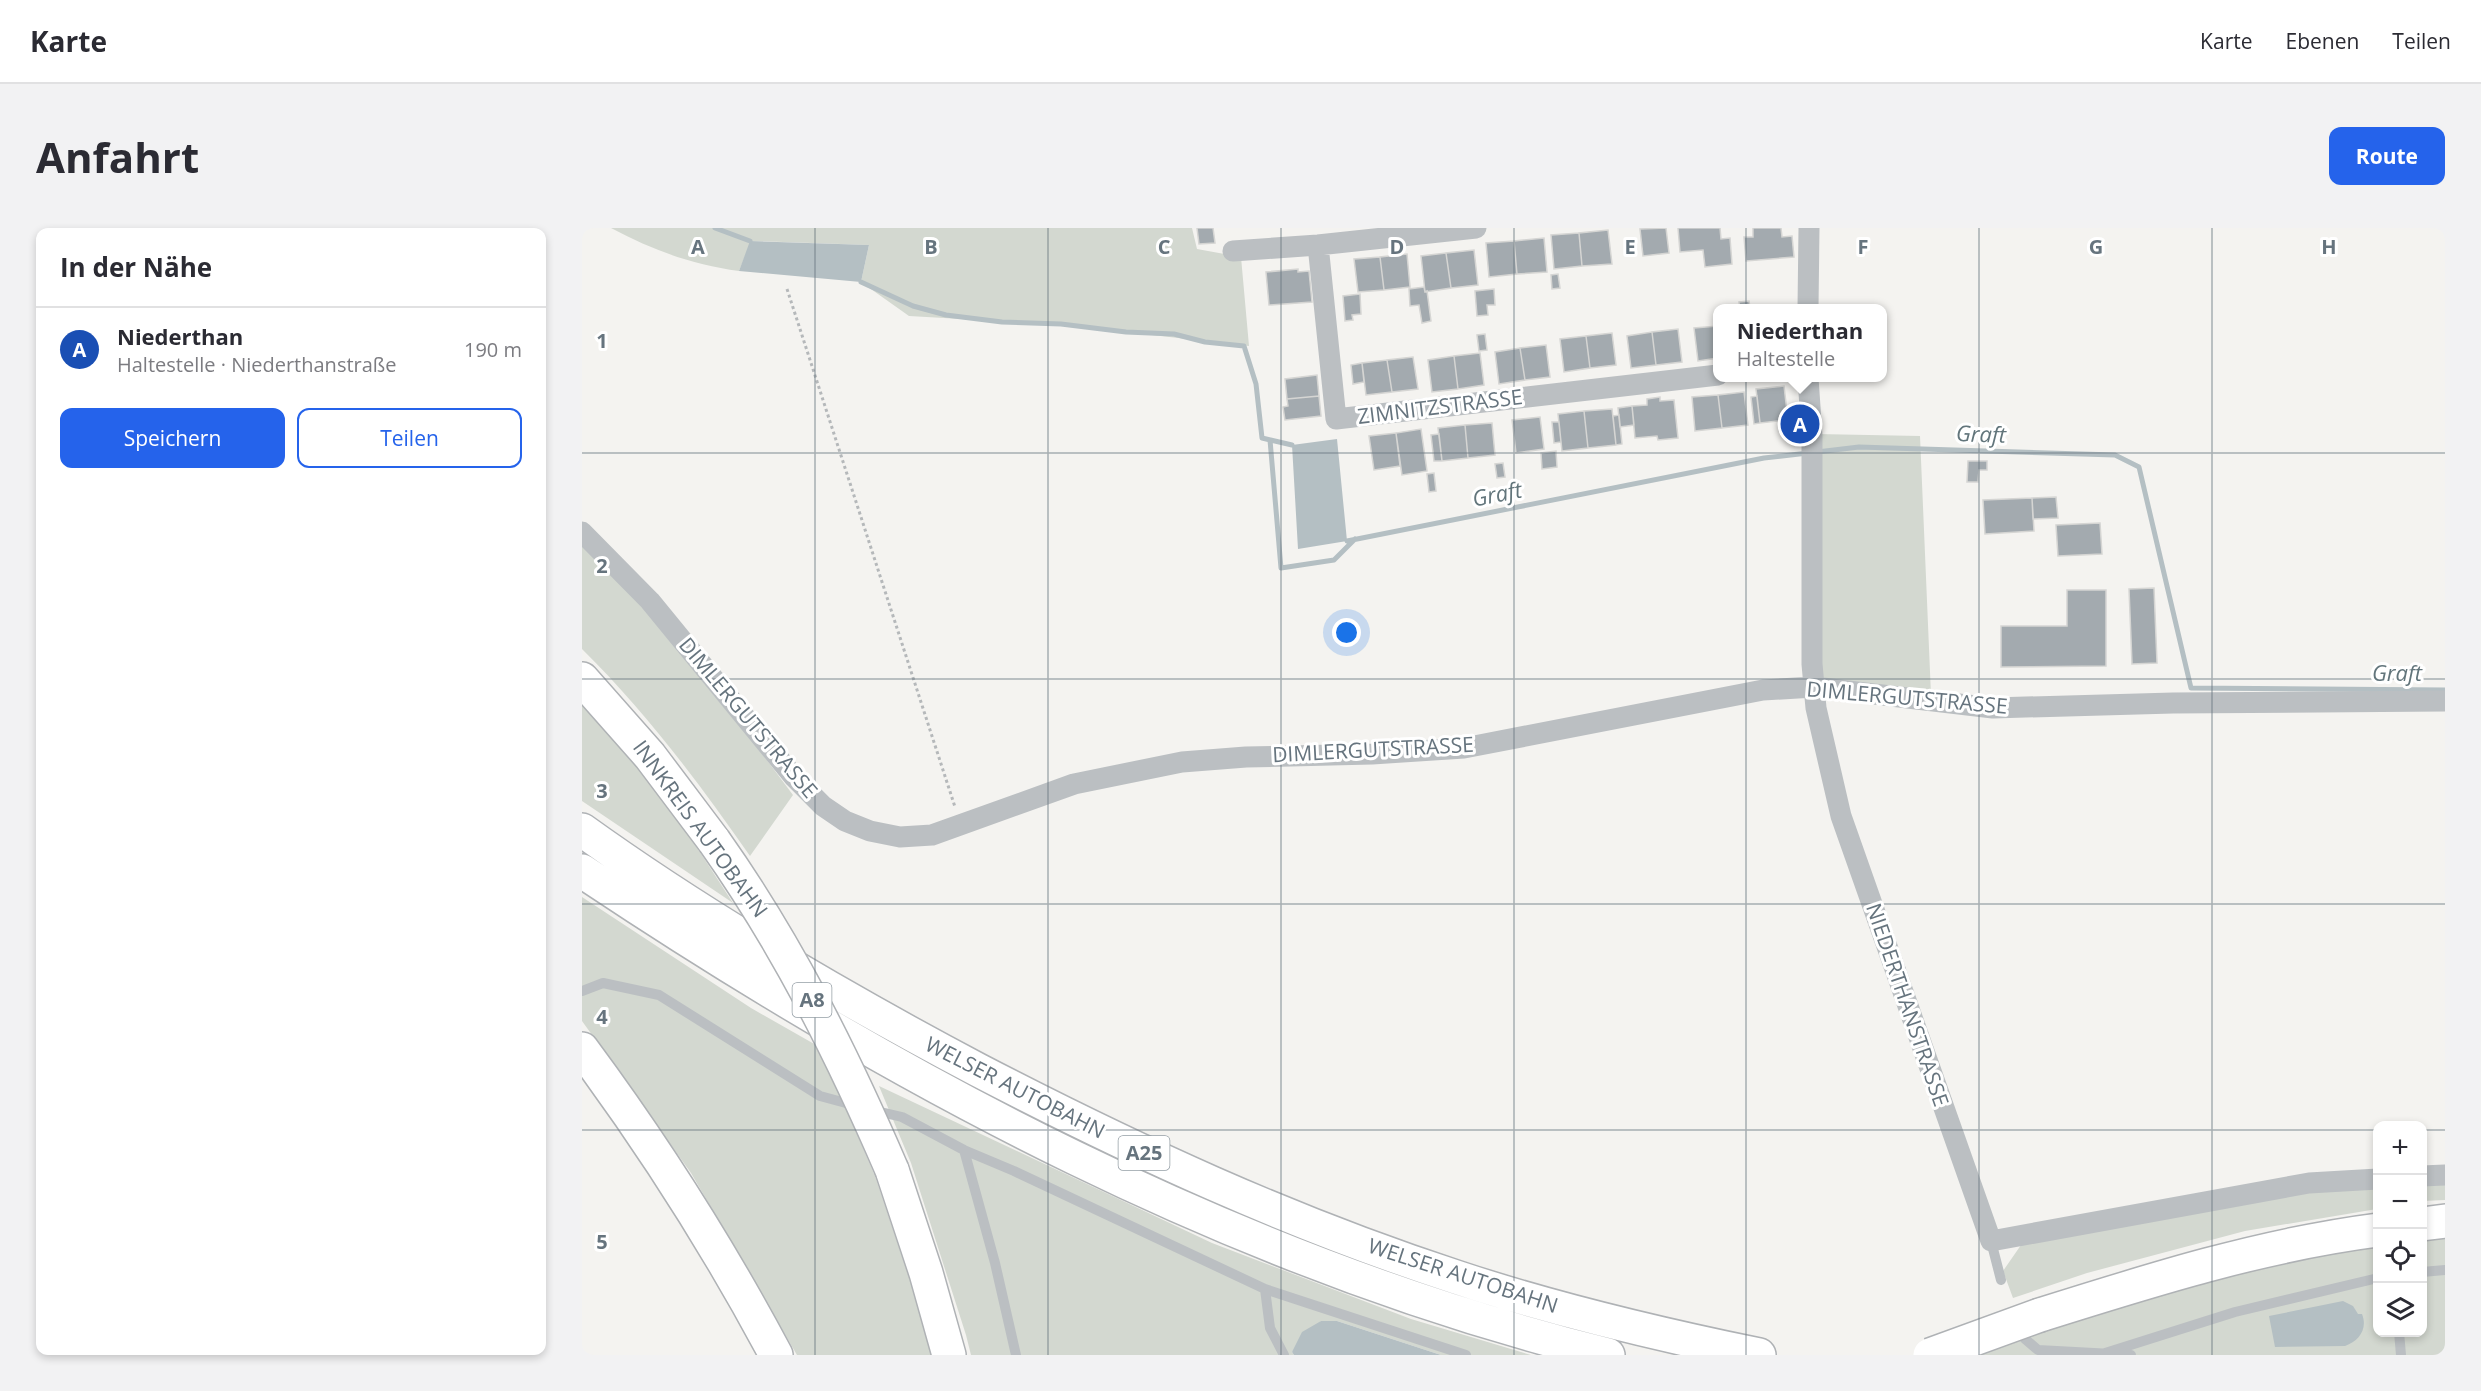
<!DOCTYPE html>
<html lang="de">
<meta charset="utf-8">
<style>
body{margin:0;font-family:"Open Sans",sans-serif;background:#f2f2f3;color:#2b2b33}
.controls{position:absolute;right:18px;bottom:18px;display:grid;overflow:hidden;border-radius:12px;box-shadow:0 3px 9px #0003}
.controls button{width:54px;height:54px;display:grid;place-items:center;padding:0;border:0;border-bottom:2px solid #e1e1e2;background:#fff;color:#2b2b33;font:30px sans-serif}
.you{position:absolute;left:765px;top:405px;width:21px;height:21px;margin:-15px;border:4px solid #fff;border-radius:50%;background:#1a73e8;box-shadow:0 0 0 9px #1a73e833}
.badge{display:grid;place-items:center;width:39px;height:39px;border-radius:50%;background:#2563eb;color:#fff;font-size:20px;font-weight:700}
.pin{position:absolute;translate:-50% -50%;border:3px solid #fff;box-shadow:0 2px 6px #0006}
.popup{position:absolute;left:1131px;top:76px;width:174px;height:78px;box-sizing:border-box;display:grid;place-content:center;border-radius:12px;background:#fff;filter:drop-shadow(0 2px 4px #0005);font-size:20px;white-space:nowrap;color:#7c7c81}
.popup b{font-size:22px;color:#2b2b33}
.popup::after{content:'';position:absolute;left:50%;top:100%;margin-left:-12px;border:12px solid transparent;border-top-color:#fff}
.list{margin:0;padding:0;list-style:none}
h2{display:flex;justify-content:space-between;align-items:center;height:78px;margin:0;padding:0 24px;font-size:26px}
h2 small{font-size:20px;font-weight:400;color:#7c7c81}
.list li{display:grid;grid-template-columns:39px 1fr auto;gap:18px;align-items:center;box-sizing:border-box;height:84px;padding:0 24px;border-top:2px solid #e1e1e2}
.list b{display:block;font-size:22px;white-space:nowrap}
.list p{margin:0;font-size:20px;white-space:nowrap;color:#7c7c81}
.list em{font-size:20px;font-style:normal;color:#7c7c81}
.actions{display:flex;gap:12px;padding:18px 24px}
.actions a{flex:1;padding:14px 0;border:2px solid #2563eb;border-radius:12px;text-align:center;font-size:21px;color:#2563eb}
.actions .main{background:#2563eb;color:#fff}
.icon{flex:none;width:33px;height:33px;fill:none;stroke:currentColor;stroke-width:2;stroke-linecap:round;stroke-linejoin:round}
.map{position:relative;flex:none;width:1863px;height:1127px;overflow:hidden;border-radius:12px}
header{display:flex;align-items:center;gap:36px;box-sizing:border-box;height:84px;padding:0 30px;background:#fff;border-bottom:2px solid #e1e1e2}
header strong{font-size:28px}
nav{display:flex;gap:33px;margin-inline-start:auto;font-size:21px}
.intro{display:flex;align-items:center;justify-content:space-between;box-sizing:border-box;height:144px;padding:0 36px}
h1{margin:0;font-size:42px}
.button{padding:15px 27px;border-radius:12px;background:#2563eb;color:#fff;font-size:21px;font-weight:700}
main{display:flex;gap:36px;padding:0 36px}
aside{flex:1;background:#fff;border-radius:12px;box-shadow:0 3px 9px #0003}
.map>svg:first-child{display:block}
</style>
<header>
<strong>Karte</strong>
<nav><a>Karte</a><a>Ebenen</a><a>Teilen</a></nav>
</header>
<div class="intro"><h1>Anfahrt</h1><a class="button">Route</a></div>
<main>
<aside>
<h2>In der Nähe<small></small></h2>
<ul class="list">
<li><span class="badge" style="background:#1a4fb4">A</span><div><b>Niederthan</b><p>Haltestelle · Niederthanstraße</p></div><em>190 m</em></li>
</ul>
<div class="actions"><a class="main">Speichern</a><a>Teilen</a></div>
</aside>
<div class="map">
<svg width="1863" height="1127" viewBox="0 0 1863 1127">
<rect width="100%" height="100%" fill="#f4f3f0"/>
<path fill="#d3d8d0" d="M29,0H610L615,21L659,29L667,118L481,97L327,88L279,54L287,17L169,13L157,43C111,37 70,22 29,0Z
M1235,206L1338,208L1349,467L1238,451Z
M0,316L104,424L211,567L168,628C117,555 64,484 0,421Z
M0,471L84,572L151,675L0,573Z
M0,669L169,780L234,817L251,850L293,948L353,1127H215L109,945L0,793Z
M297,858L630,1015L829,1091L949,1127H859L755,1093H739L710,1124L712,1127H389L384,1107L329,935Z
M1863,953V972L1841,973V955Z
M1795,958V981L1663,1003L1505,1045L1431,1070L1421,1043L1439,1017L1737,963Z
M1863,1010V1127H1396L1579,1062L1732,1027L1795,1019L1796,1104H1840L1841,1013Z"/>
<path fill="#b4bfc3" d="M168,13L287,17L279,54L157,43Z
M755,211L765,313L716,321L710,217Z
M1761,1073L1771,1078L1776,1086H1780C1786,1101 1777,1113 1763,1118L1693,1119L1687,1088Z
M739,1093H755L859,1127H712L710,1124L720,1104Z"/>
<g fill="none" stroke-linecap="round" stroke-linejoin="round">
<path stroke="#b4bfc3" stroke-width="5" d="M133,0L168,13
M279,54L331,78L364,87L420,94L479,96L544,104L592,106L623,114L662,118L674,156L680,210L710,217
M688,212L699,340L752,332L773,311
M1235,224L1277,219L1533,227L1557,239L1609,460L1863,462
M765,313L1182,230L1226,225"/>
</g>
<path fill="#a3aaaf" stroke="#d5d5d3" stroke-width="1.5" d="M615,0H631L633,15L617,16Z
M1084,0L1087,25L1061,28L1058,1Z
M1096,0H1138L1139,11L1148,10L1150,36L1123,39L1121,22L1098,24Z
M1171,0H1199L1200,9L1210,8L1212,29L1164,33L1162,9H1171Z
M1026,2L1030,36L1000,38L997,5Z
M997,5L1000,38L972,41L969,7Z
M962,10L965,44L935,46L932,13Z
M932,13L935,46L907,49L904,15Z
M892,22L896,57L869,60L864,25Z
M864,25L869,60L843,64L839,28Z
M825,26L828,59L802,62L798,29Z
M798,29L802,62L776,64L772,31Z
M716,41V44L727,43L730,74L687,77L684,44Z
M976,46L978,60L970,61L969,47Z
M842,59L843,64L845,63L849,93L840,95L837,77L828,78L827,61Z
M912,61L913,77H905L906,87L895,88L893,63Z
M778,66L779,86L770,87L771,92L763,93L761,68Z
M1167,73L1168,80H1158L1157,74Z
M1136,98V130L1116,133L1112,100Z
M1096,101L1100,134L1074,137L1070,104Z
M1070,104L1074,137L1049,140L1045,108Z
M1030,105L1034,137L1008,140L1004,108Z
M903,106L905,122L897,123L895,107Z
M1004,108L1008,140L982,144L978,111Z
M964,117L968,149L943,152L938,120Z
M938,120L943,152L917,156L913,124Z
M898,125L902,157L876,161L872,128Z
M872,128L876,161L850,164L846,132Z
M831,129L836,161L810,164L805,132Z
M805,132L810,164L784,167L780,135Z
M780,135L782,154L771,156L769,137Z
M735,147L737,168L705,171L703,151Z
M1202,158L1206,192L1178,195L1174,161Z
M1162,164L1166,197L1140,200L1136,167Z
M1136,167L1140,200L1113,203L1110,169Z
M737,168L739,188L703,192L701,179L706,178L705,171Z
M1175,168L1178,195L1172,196L1169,169Z
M1078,169V173L1092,172L1096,210L1076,212L1075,208L1053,210L1050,178L1065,177V171Z
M1050,178L1052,197L1038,199L1036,180Z
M1030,181L1034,217L1006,220L1002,183Z
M1002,183L1006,220L980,223L976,186Z
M1037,187L1040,216L1034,217L1031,188Z
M958,189L962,221L934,225L930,192Z
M970,194H977L979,214L972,215Z
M910,195L913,227L886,230L883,197Z
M883,197L886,230L860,233L856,200Z
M839,201L845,243L820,247L814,205Z
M814,205L818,238L792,242L787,208Z
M857,206L860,233H852L849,207Z
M974,223L975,239L960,241L959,225Z
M1386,233H1405V242H1397L1396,254H1385Z
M921,235L923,249L915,250L913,236Z
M852,245L854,263L847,264L845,246Z
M1474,269L1476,290L1451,291L1450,270Z
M1450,270L1452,303L1403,306L1401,272Z
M1518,295L1520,326L1476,328L1474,297Z
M1572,360L1575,435L1550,436L1547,361Z
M1485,362H1524V438L1419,439V398H1485Z"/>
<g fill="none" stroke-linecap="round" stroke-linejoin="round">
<g stroke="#afb2b5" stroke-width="36">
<path id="motorway" d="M0,451L68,528L132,613
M0,602C125,692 260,770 396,842C550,922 708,995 874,1049C973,1082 1075,1106 1177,1127
M0,643C314,853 657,1036 1026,1127
M0,821C72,918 137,1020 194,1127
M310,942L344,1045L367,1127
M1840,996L1863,993
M1458,1087C1569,1052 1680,1017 1796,1002"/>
</g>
<path stroke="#b5b8ba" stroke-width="3" stroke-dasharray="3 3" stroke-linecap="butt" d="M205,61L373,579"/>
<path stroke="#bbbfc2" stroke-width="10" d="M0,763L21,755L77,767L238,868L275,878
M290,882L320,889L382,922L432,943L683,1061L884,1127
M382,922L413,1035L434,1127
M1409,1013L1419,1052
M1840,1044L1863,1042
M683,1061L688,1100L702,1127
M1817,1104L1819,1127
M1443,1111L1456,1122L1549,1127
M1520,1126L1653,1084L1796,1050"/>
<path stroke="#bbbfc2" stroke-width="21" d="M736,17L754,191L1136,147
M651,23L736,17L894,0
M1226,80L1227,0
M1226,150L1230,208V436L1234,480L1259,588L1409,1013L1727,955L1796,951
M0,304L68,373L212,549L241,578L263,593L288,603L318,609L350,607L492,556L600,534L664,529L790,526L882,520L1181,462L1232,459L1411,480L1591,475L1863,473
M1840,948L1863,947"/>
<use href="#motorway" stroke="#fff" stroke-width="33"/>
<g stroke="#afb2b5" stroke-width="36" stroke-linecap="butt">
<path id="motorway-bridge" d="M132,613C205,716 260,826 310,942
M1348,1127L1458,1087"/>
</g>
<use href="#motorway-bridge" stroke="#fff" stroke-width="33"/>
</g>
<path fill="none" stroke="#66747e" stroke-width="1.5" stroke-opacity="0.55" d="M233,0V1127M466,0V1127M699,0V1127M932,0V1127M1164,0V1127M1397,0V1127M1630,0V1127M0,225H1863M0,451H1863M0,676H1863M0,902H1796M1840,902H1863"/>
<g text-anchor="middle" stroke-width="6" stroke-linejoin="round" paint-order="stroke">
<g fill="#fff" stroke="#949ea5" stroke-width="1.5">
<rect x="210.5" y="755" width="39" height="34" rx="4.5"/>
<rect x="536.5" y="908" width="51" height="34" rx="4.5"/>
</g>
<g font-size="20" font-weight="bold" fill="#66747e">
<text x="230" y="779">A8</text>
<text x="562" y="932">A25</text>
</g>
<g font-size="21" fill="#66747e" stroke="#fff">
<text transform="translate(858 179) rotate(-7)" y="7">ZIMNITZSTRASSE</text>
<text transform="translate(1325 470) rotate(5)" y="7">DIMLERGUTSTRASSE</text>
<text transform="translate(166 490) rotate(50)" y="7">DIMLERGUTSTRASSE</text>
<text transform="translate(791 522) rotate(-3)" y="7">DIMLERGUTSTRASSE</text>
<text transform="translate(118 601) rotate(54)" y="7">INNKREIS AUTOBAHN</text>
<text transform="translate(1325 777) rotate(71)" y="7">NIEDERTHANSTRASSE</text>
<text transform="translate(433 860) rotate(27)" y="7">WELSER AUTOBAHN</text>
<text transform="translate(881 1048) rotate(18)" y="7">WELSER AUTOBAHN</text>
</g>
<g font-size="22" font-style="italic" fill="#62757b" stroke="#fff">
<text transform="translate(1399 206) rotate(2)" y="8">Graft</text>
<text transform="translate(915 266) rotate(-11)" y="8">Graft</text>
<text x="1815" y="453">Graft</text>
</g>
</g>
<g font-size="20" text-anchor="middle" font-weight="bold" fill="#66747e" stroke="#fff" stroke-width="6" stroke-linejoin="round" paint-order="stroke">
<text x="116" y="26">A</text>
<text x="349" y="26">B</text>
<text x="582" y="26">C</text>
<text x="815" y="26">D</text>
<text x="1048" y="26">E</text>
<text x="1281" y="26">F</text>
<text x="1514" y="26">G</text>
<text x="1747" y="26">H</text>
<text x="20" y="120">1</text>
<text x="20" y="345">2</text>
<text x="20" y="570">3</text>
<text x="20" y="796">4</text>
<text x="20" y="1021">5</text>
</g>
</svg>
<div class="controls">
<button>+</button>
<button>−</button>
<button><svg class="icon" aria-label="locate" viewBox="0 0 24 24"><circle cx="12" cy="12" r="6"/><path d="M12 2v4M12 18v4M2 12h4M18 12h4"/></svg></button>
<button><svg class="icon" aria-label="layers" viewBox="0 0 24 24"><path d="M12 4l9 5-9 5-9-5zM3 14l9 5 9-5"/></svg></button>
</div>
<div class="you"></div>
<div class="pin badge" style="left:1218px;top:196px;background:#1a4fb4">A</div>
<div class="popup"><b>Niederthan</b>Haltestelle</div>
</div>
</main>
